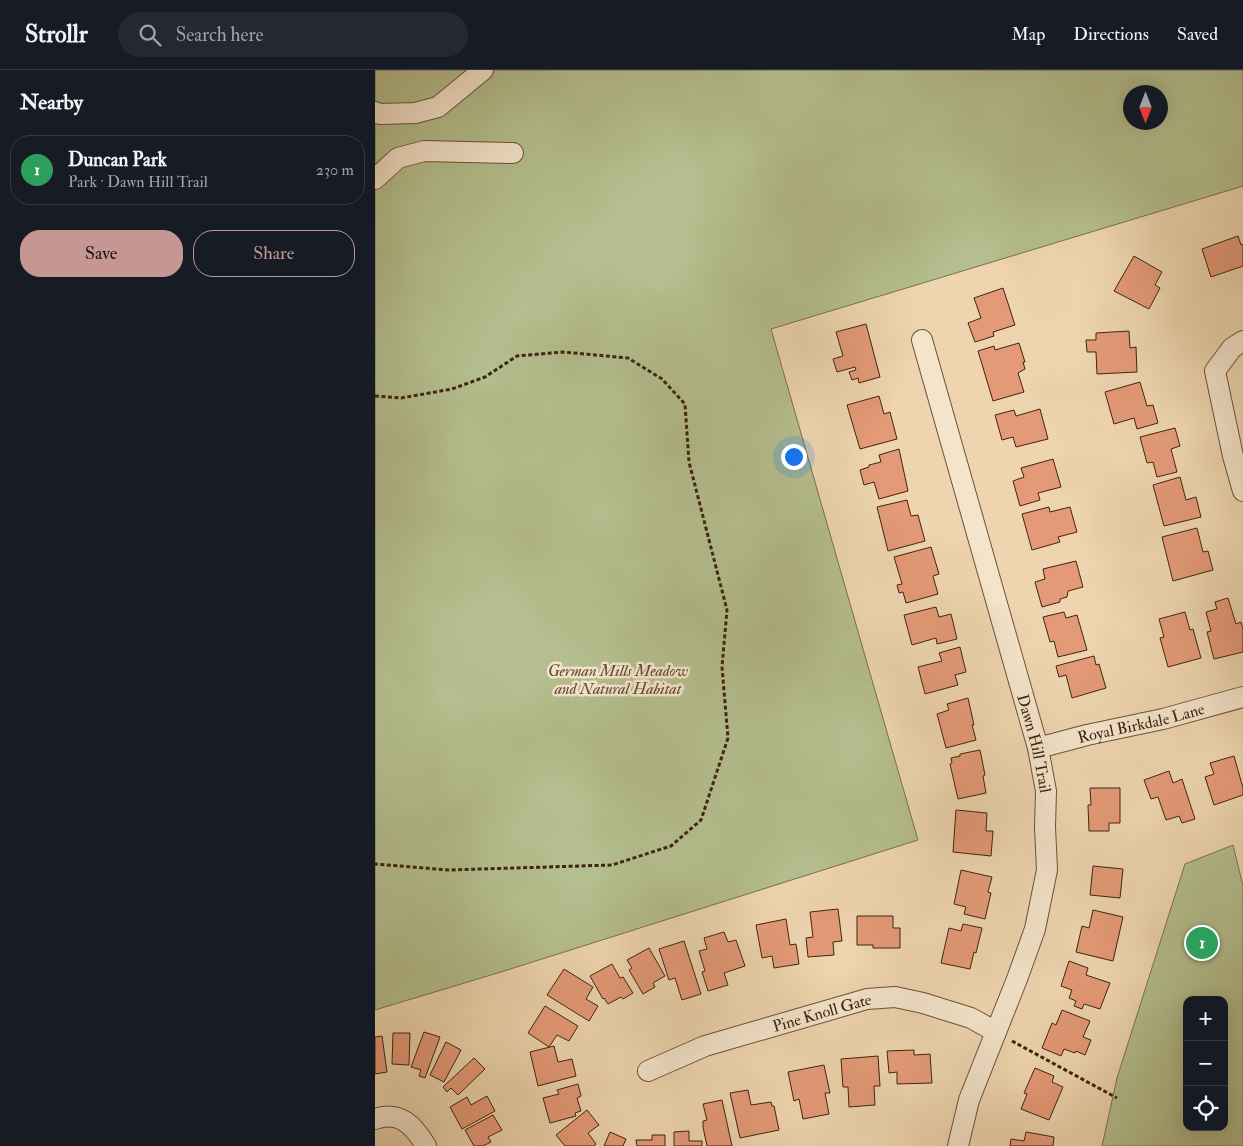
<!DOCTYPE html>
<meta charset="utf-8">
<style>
body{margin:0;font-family:"IM FELL Double Pica",serif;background:#242831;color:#f1f3f6}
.controls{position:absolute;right:15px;bottom:15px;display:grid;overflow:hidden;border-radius:10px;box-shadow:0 5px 20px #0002}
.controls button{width:45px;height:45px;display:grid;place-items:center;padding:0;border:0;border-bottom:1px solid #363941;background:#171b24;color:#f1f3f6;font:25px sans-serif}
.compass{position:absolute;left:748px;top:15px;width:45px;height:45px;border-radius:50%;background:#171b24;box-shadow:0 5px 20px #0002;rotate:180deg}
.you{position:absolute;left:418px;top:386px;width:18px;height:18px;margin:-12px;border:4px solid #fff;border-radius:50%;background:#1a73e8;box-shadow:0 0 0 8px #1a73e833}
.badge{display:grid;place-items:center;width:32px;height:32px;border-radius:50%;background:#c59692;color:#fff;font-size:16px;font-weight:700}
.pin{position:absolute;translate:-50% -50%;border:2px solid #fff;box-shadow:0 1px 5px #0006}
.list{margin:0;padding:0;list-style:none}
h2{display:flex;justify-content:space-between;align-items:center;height:65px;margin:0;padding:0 20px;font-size:21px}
h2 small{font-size:16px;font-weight:400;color:#9ea1a6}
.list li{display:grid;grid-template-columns:32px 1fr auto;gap:15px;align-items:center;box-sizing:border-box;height:70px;margin:0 10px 10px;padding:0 10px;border:1px solid #363941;border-radius:20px}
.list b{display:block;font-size:19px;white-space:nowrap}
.list p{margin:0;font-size:16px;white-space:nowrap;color:#9ea1a6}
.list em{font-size:16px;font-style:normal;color:#9ea1a6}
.actions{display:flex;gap:10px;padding:15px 20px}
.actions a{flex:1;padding:11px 0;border:1px solid #c59692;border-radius:20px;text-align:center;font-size:18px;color:#c59692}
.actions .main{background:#c59692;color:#111}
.icon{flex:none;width:28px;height:28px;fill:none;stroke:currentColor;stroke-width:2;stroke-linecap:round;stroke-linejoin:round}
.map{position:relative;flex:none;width:868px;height:1076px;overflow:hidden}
header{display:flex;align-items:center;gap:30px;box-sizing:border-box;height:70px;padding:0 25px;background:#171b24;border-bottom:1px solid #363941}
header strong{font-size:24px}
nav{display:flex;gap:28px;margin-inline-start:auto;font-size:18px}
.search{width:350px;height:45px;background:#242831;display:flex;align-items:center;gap:12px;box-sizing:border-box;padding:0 18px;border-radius:28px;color:#9ea1a6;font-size:19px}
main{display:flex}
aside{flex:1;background:#171b24}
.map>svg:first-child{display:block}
</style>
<header>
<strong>Strollr</strong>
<div class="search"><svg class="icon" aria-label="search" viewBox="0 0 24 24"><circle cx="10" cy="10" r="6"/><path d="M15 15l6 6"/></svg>Search here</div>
<nav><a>Map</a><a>Directions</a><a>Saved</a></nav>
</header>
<main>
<aside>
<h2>Nearby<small></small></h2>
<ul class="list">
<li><span class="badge" style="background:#2e9e5b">1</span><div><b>Duncan Park</b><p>Park · Dawn Hill Trail</p></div><em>230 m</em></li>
</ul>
<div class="actions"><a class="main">Save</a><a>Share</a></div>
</aside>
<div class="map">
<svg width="868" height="1076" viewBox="0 0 868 1076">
<rect width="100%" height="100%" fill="#eed5af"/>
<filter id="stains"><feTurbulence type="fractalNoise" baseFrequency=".004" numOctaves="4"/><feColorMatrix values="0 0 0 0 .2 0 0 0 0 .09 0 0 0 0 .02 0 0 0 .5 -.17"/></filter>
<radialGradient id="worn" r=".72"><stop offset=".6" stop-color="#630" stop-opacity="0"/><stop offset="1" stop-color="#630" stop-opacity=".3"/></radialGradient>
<path fill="#b4be8e" stroke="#7a7050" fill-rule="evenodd" d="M0,0H868V116L396,259L543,770L126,902L0,940ZM756,22H786V52H756Z
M858,775L868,816V1076H727L742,1008L810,794ZM812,930H849V1057H812Z"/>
<path fill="#e49a77" stroke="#3f2313" d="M863,166L866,175L868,174V196L836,207L827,179Z
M759,186L787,202L780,215L785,218L774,239L739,221Z
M628,218L640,255L618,262L619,266L600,272L593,253L606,248L599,228Z
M491,254L505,307L484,313L483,308L477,310L474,302L481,300L480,297L462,302L458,289L468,286L461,262Z
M754,261L755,278L761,277L762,302L722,304L721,282H712L711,270H721V263Z
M644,273L650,292H648L650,299L643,303L649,322L618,331L603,281L619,276L620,280Z
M765,312L772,336L778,335L783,353L762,359L759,348L739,354L730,322Z
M504,326L509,344L515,342L522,369L485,379L472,335Z
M665,339L673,369L641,377L638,367L627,370L620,345L639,340L641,346Z
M800,358L805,376L796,379L802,402L782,407L778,392L772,393L765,367Z
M524,379L533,421L504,429L499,412L489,415L485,400L494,397V395L506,392L504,385Z
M678,389L686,417L663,423L665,430L645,436L638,411L649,407L646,398Z
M805,407L811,430L821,427L826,447L789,456L778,415Z
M532,430L536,446L543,445L550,471L513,481L502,437Z
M674,437L675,442L695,437L702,462L683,467L685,472L657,480L647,444Z
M822,458L828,482L833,481L838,500L798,511L787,467Z
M556,477L564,504L558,506L563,524L531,533L528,522L524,523L522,515L527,514L519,487Z
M701,491L708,517L693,521L692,527L685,529V532L667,537L660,512L670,509L668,499Z
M853,528L861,554L866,552L868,559V582L839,589L832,562L836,561L831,542L842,539L840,532Z
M561,537L564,547L576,544L582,569L562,574L561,568L537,575L529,545Z
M689,542L691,548L702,545L712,580L683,587L679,571L675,572L668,547Z
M810,542L815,560L818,559L826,588L793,597L785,568L789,567L784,549Z
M585,577L591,602L580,605L583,615L550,624L543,597L567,591L564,583Z
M719,586L721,595L724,594L731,618L697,628L691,605L684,607L681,596Z
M593,628L599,655H597L601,670L571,678L562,644L574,640L572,634Z
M605,680L610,705L608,706L611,723L583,729L575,694L577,693L576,688L585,686V684Z
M859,686L868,718V725L839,735L830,707L839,704L835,693Z
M794,701L798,713L807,709L820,749L807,753L804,746L791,750L783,727L776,729L769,710Z
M715,718H745V753H734V761H714L713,735H716Z
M581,740L612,743L611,761H618L616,786L578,782Z
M718,796L748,799L745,828L715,825Z
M586,800L617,807L613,822L616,823L610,849L589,844L591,837L579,834Z
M463,839L467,871L458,872L459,885L433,887L431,868L438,867L435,842Z
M718,840L748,847L738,891L701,882L707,856L714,858Z
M482,846H518V858H525V878H498V875H482Z
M411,849L415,875L421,874L424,894L399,898L397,886L387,888L381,855Z
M588,854L607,858L601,883L599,882L595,899L566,893L574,858L586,861Z
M349,862L353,872L361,870L370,896L349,903L353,915L333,921L327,902L330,901L324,881L332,879L329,868Z
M309,871L326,924L307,930L300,908L294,910L284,879Z
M274,878L290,906L278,913L280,917L268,924L254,900L257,898L252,890Z
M694,891L713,898L711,905L735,913L725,939L709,934L707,939L699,936L701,931L694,928L697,920L686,916Z
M237,894L245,908L248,907L258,923L248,929L246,927L233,934L229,928L228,929L215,906Z
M189,899L218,917L211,929L223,936L214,951L172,925Z
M170,936L203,956L194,971L182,965L174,977L153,963Z
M687,940L715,951L708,967L716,970L710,985L701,981L700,983L689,979L686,986L667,978L677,953L681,955Z
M49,962L65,967L50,1008L44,1006L46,1000L36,997Z
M18,963H35L34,995L17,994Z
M7,966L12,1002L0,1004V967Z
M71,972L86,980L69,1012L55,1005Z
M179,976L183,992L197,989L201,1006L163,1016L155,982Z
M539,980V985L555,984L557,1013L522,1014V1002L514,1003L512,981Z
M503,986L505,1016H499L500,1035L474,1037L473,1017H468L466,989Z
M99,988L110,999L83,1025L76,1018L72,1022L68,1017Z
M449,995L455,1023H450L454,1044L428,1049L424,1029L419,1031L413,1002Z
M660,998L679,1006L677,1012L688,1017L674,1050L646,1039L652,1024L649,1023Z
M203,1014L206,1026L202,1028L206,1041L200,1043L201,1046L175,1053L168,1028L184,1024L182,1020Z
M373,1020L376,1035L396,1032L397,1036H399L404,1060L365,1068L355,1023Z
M112,1026L120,1041L87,1059L75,1037L92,1027L96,1035Z
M347,1030L357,1076H332L328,1057V1051L332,1050L328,1034Z
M212,1040L224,1055L213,1063L221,1074L219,1076H190L181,1065Z
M118,1045L127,1060L113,1067L116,1072L108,1076H99L90,1060Z
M314,1061V1071H327V1076H299V1062Z
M235,1062L251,1069L248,1076H229Z
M651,1062L679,1067L678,1076H635L636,1069L649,1071Z
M277,1065H290V1076H262L261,1070H277Z"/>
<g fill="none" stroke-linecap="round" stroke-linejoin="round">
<g stroke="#6b503a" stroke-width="22">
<g id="minor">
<path d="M0,42L5,44L40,43L63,37L108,0"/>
<path d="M0,109L23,88L49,81L138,83"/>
<path id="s1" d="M547,270L663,678L671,721L670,757L672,800L660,859L642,909L594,1030L583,1076"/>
<path d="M868,271L857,278L840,301L858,386L868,421"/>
<path id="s2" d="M663,678L712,665L788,649L868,627"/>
<path id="s3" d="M273,1001L330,976L492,929L520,927L548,933L596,948L621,962"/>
<path d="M0,1049C25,1040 39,1056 51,1076"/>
</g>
</g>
<path stroke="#3f2313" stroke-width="3" stroke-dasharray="4 2.5" stroke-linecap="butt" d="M0,326L26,328L77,319L110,307L142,286L188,282L253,288L287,309L310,334L314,392L352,540L347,597L353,668L326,750L296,776L237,795L74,800L0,794
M637,971L742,1028"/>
<use href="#minor" stroke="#f4e4cb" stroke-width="20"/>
</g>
<g text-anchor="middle" stroke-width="5" stroke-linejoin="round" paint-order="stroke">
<g font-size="16" font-style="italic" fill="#5c4a32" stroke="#f4e4cb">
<text x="243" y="606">German Mills Meadow<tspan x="243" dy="18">and Natural Habitat</tspan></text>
</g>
<g font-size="16" fill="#3f2313" stroke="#f4e4cb">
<text dy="6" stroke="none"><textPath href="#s2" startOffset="106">Royal Birkdale Lane</textPath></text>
<text dy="6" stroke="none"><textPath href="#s1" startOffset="419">Dawn Hill Trail</textPath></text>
<text dy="6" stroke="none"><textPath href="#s3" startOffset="184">Pine Knoll Gate</textPath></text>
</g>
</g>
<rect width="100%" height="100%" filter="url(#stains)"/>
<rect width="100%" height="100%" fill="url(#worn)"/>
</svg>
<div class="controls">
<button>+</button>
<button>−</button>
<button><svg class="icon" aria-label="locate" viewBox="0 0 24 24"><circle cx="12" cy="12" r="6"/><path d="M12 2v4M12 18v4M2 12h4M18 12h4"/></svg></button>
</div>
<svg class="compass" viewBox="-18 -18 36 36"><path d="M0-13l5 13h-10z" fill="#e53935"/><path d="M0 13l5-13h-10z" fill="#9ea1a6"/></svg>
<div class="you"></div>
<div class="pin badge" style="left:827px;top:873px;background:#2e9e5b">1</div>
</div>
</main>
